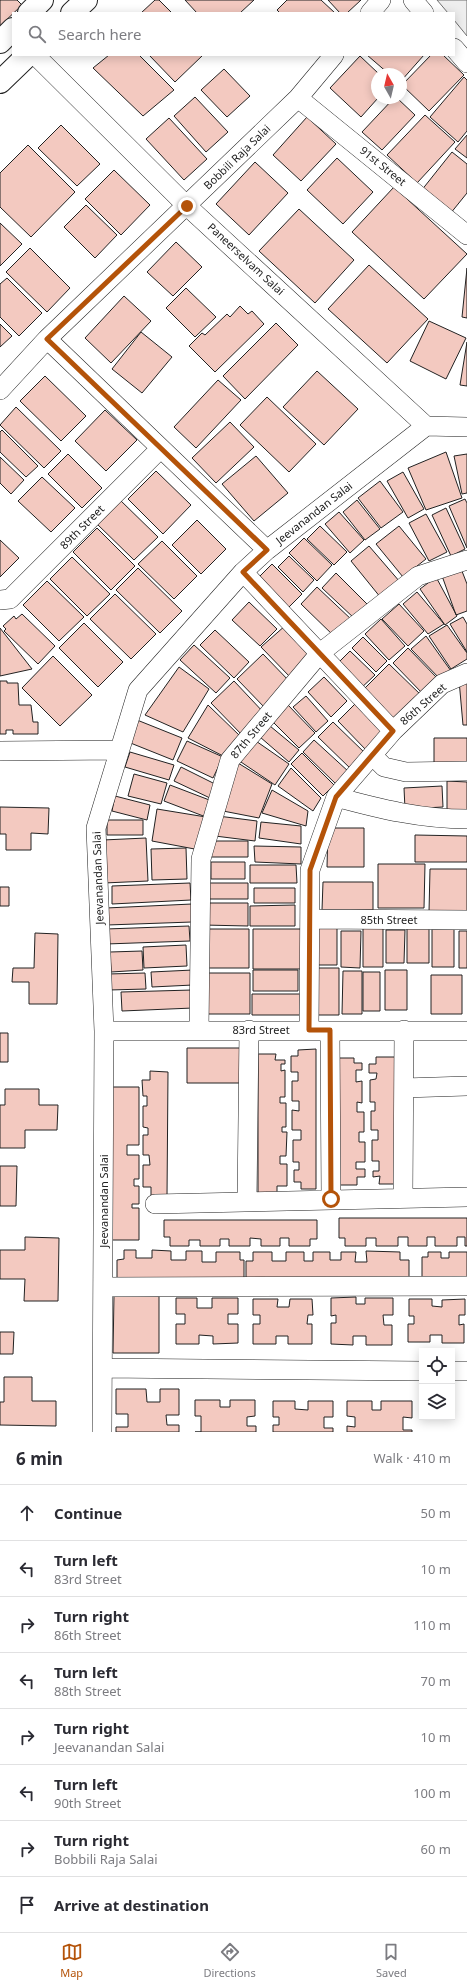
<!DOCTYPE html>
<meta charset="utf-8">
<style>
body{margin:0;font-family:"Noto Sans",sans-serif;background:#f2f2f3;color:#2b2b33}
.controls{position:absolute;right:12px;bottom:12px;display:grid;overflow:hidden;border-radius:0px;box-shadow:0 2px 10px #0003}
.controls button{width:36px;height:36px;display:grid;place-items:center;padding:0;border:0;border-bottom:1px solid #e1e1e2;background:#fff;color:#2b2b33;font:20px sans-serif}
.compass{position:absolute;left:371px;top:68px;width:36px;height:36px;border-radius:50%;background:#fff;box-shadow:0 2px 10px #0003;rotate:352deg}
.stop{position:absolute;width:12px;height:12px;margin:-9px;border:3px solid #b45309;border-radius:50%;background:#fff}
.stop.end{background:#b45309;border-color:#fff;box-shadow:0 1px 4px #0008}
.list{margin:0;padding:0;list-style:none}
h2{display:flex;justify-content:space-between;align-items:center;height:52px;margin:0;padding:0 16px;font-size:17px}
h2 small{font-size:13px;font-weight:400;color:#7c7c81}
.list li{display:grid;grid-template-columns:26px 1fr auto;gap:12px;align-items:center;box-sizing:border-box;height:56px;padding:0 16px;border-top:1px solid #e1e1e2}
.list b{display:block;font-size:15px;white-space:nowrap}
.list p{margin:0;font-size:13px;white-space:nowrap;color:#7c7c81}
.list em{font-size:13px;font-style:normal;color:#7c7c81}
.icon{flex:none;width:22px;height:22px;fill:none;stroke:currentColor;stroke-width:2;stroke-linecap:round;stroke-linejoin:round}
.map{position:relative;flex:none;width:467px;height:1432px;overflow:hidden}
.search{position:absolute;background:#fff;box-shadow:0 2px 10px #0003;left:12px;right:12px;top:12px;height:44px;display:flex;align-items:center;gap:10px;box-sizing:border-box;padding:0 14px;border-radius:0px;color:#7c7c81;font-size:15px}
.sheet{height:500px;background:#fff}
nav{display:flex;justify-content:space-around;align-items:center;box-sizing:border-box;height:56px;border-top:1px solid #e1e1e2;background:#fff;font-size:11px;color:#7c7c81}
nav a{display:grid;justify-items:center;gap:2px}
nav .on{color:#b45309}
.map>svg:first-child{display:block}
</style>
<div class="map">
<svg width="467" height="1432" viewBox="0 0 467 1432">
<rect width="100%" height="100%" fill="#fff"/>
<path fill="#eee" stroke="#6f6f6f" d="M437,0H467V36L454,20V13H448Z"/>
<path fill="#f3c9c0" stroke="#222" d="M0,0H17L22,5L0,26Z
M155,0H159L172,13H141Z
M185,0H254L240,13H197Z
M287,0H321L335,13H280L277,10Z
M328,0H361L347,13H340Z
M109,55H139L174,90L143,116L93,68Z
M149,55H203L175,82Z
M367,55H424L401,81V74H389Z
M431,55H443L464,75L429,111L402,85Z
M360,56L379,74H377V98H378L361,117L330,88Z
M224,69L250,96L227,117L201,90Z
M464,77L467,80V131L458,142L430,117Z
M195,97L228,132L206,152L174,116Z
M394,98H397L415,115L382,150L362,132Z
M425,115L455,142L417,183L387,155Z
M307,117L336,144L301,181L273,155Z
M169,118L207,159L184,180L146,139Z
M61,125L100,164L77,186L38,148Z
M467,135V158L455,149Z
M28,145L75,192L31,237L0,207V173Z
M452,152L467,164V193L450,214L421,191Z
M337,158L373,192L343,224L307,190Z
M255,162L288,193L249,235L216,204Z
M114,170L150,205L121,235L85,199Z
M394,187L467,254L424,299L352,232Z
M86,205L117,235L95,258L64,227Z
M299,209L354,260L315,303L259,251Z
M0,223L22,244L0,266Z
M176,242L202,267L173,296L147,272Z
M30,248L70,288L47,312L6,272Z
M369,265L428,319L387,363L328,309Z
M467,268V318L462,317Z
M7,278L42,313L19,336L0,317V284Z
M186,288L216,317L195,337L166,308Z
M124,296L151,321L111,363L85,338Z
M240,306L248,314L252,311L264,324L215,372L189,346L202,333L205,335L227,314L230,317Z
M429,321L466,338L446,379L410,361Z
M276,323L298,345L245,399L223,376Z
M0,324L12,336L0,347Z
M141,332L172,357L142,393L112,369Z
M467,342V386L460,385Z
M317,371L358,409L324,445L283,407Z
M45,376L86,416L61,441L20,401Z
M218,380L241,400L196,448L174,427Z
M267,397L316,444L289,472L240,425Z
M16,407L61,451L44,468L0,425Z
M105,410L137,440L106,471L75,441Z
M230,422L254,447L216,483L192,458Z
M2,430L38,466L26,477L0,452V432Z
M446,452L462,498L426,510L408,468Z
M68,454L102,488L82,508L48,474Z
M467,454V493L462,494L454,456Z
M256,456L288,493L254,521L222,484Z
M0,457L24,480L11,494L0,483Z
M156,471L191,505L163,534L128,499Z
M403,472L424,509L408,518L387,481Z
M42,477L75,508L51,532L18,501Z
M380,481L403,512L381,528L358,498Z
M119,499L158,537L134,560L96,523Z
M465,499L467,503V548L449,506Z
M357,500L380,529L365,540L343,512Z
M446,508L465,549L451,556L432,515Z
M339,512L364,540L350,553L325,524Z
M426,514L447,552L429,561L409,523Z
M197,520L226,549L201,574L172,545Z
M320,526L347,552L334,565L307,539Z
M399,526L426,559L403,577L376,544Z
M97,528L135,566L111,590L73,552Z
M304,538L332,565L317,581L289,553Z
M0,540L19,558L0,577Z
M162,541L197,576L174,599L138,564Z
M369,546L400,582L381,598L351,561Z
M289,556L314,580L303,592L278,567Z
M72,557L110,594L87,616L50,579Z
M272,564L302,594L285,611L254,582Z
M460,566L467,584V611L456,615L441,573Z
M138,568L182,611L160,633L116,590Z
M336,573L368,605L355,619L322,588Z
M436,577L457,616L445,625L420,589Z
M47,581L84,617L59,641L23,605Z
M317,587L353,621L336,638L301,604Z
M417,592L444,624L428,634L403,604Z
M115,594L156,634L131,659L90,619Z
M249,602L277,629L260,646L232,620Z
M399,604L424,631L408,646L382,619Z
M22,614L55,646L38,664L4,631L6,629L3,626L14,616L16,619Z
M463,617L467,624V652L450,624Z
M381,619L405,646L389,660L365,634Z
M84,623L123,662L98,687L59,648Z
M286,625L315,656L291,678L261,647Z
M447,625L467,653V659L451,669L429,636Z
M0,628L32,669L0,676Z
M215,630L249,662L234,678L200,645Z
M426,636L451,671L441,680L411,649Z
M363,637L387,661L376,672L352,648Z
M194,645L230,678L216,693L180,660Z
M408,648L438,679L423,694L393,663Z
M350,651L375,675L359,690L335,666Z
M263,654L292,684L266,709L237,679Z
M53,656L92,695L60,726L22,688Z
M389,664L422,696L394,724L361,692Z
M179,667L209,689L183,732L145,715Z
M324,677L347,701L331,717L308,692Z
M467,679V725H463L459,680Z
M0,681H7V683H18L19,705H31L33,722H38V734H13V730H6V734H0Z
M234,681L265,714L243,736L211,703Z
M306,696L328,721L316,732L293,707Z
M355,704L385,735L368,752L338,721Z
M208,705L240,736L227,758L188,738Z
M288,705L315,733L299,748L272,721Z
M137,720L182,738L173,760L128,742Z
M333,722L367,755L352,770L318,737Z
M270,726L299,750L289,762L260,737Z
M434,738H467V766H434Z
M253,739L289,764L275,785L238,760Z
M314,740L349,772L337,785L303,752Z
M187,741L223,757L213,778L177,761Z
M130,752L174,765L169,780L125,767Z
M302,753L334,785L323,796L291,764Z
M238,763L272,784L259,818L223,811Z
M181,767L217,785L210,798L174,781Z
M291,768L321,798L313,811L278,786Z
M134,774L167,783L161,804L128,796Z
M447,781L467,782V814H447Z
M170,785L212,801L206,817L164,801Z
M442,786L443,807L405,809L404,788Z
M272,790L308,811L306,826L262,813Z
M115,796L150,805L147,820L112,811Z
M0,807L49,808L48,834L31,833V850H6V834H0Z
M157,809L206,817L200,850L152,841Z
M218,816L257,821L255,841L215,836Z
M107,820H143V835H107Z
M261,822L301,826V844L259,838Z
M328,828H364V867H327Z
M415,835L467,836V862H415Z
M146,838L148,881L104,883L103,840Z
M211,841H248V857H211Z
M254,846L301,847V864L255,862Z
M186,848L187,879L152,880L151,849Z
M211,862H245V879H211Z
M378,864H425L424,908H378Z
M250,865H296L297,883H250Z
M430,869H467V911L429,912Z
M323,882H373V910H322Z
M190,883L191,900L112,904V886Z
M208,883H248V899H208Z
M0,887H9V906H0Z
M254,888H295V903H254Z
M203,903H248V926L203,925Z
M192,904V922L107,925L106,908Z
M295,905V926H250V906Z
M189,926L190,941L106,944V929Z
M363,926H383V967H363Z
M407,927H429V963H407Z
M314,928H337V965H314Z
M204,929H249V968H204Z
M253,929H303V969H253Z
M432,929H454V967H432Z
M386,930H405L404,963H386Z
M341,931H361L360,968L341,967Z
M459,931H467V968H459Z
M35,933L58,934L57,1004H29V982H12L13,968H34Z
M186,945L187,966L144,968L143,947Z
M142,951L143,970L111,972L110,952Z
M317,968H339V1015H317Z
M193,970V985L152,987L151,972Z
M253,970H298V991H253Z
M385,970H407V1010H385Z
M343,971H362V1014H342Z
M363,972H380V1011H363Z
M145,973L146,989L109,990L108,974Z
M202,973H250V1014H202Z
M431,975H462V1014H431Z
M192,990L193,1008L122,1011L121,992Z
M252,994H300V1015H252Z
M0,1033H8V1062H0Z
M187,1048H248V1083H187Z
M316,1049V1189H301V1182H294V1170H299V1162H293V1140H301V1130H292V1110L299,1111V1101H292V1081H298V1072H291V1056H298V1050Z
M258,1054H276L275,1060H285V1064H281V1071L285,1070V1097H280V1103H286V1127H282V1132H287L286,1156H280V1164H287V1186H277V1194L258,1193Z
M376,1057H399V1184H379L380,1176L373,1177V1171H379V1161H372V1140H378V1130H371V1111H375V1102H370V1080L376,1079L377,1073H369V1064H376Z
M337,1058H354V1063H362V1070H356V1082L362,1081V1103L357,1102V1112H364V1132H359V1142H365V1162H356V1169H365V1177H357V1185H336Z
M150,1071L168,1072L167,1197H151V1187H143V1165H150L149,1155H143V1135H148V1128L143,1127V1106H147V1096H143L142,1080H150Z
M112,1087H139V1145H127V1155H139V1179H134V1186H139V1204H132V1208H139V1240H111Z
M5,1089H39V1105H58L57,1130H25V1148H0V1105H5Z
M0,1166H17L16,1206H0Z
M339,1218H467V1246H465V1237H457V1246H435V1237H427V1246H408V1237H398V1246H376V1238H366V1246H345V1238H339Z
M164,1220H317V1239H310V1246H289V1238H280V1246H261V1239L250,1238V1246H229V1239H220V1246H200V1240H189V1246H170V1237H164Z
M25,1237L59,1238L58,1301H24L25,1279H0V1250H25Z
M124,1250H136V1258H152V1250L171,1251V1260H186V1251H202V1262H216V1252H240V1260H244V1279H117V1260L124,1259Z
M366,1251L400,1252V1260H409V1278H246V1261H253V1252H272V1261H286V1252H304V1261H313V1252H330V1260H341V1252H356L355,1262H367Z
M428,1252H441V1258H449V1252H467V1278H422V1257H428Z
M114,1295L159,1296V1353H113Z
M356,1297V1304H365V1298H393V1315H383L384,1325H392V1345H366V1336H353V1345L331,1344V1323H336V1315L331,1316V1298Z
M176,1298H197V1308H212V1298H238V1314H228V1324H238V1343L213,1344V1336L199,1335V1344H176V1324H185V1314H176Z
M253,1299H278L277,1307H289L290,1299H312L313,1315H308L307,1324H312V1344H288V1336H276V1344H253V1324H260V1315H253Z
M409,1299H432V1306L442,1307V1300L465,1299V1315H459V1325L464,1324V1343H442V1335H430V1342H408V1324H414V1316H409Z
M0,1332H14L13,1354H0Z
M4,1377H32V1401H56V1426L0,1425V1402H4Z
M116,1389H146L147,1402H160V1389H179V1415H166L167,1425H179V1432H116V1427H128V1414H116Z
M195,1400H220V1407H230V1400H255V1416L247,1417V1426H256V1432H195H201V1416H195Z
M273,1401H295V1409L308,1410V1401H333V1417H324V1428H333V1432H273V1425H279V1417H273Z
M347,1401H372V1410H381V1401H412V1418L403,1417V1430H412V1432H347V1426L355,1427V1417L347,1416Z"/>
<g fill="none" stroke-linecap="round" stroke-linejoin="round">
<g stroke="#222" stroke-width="20">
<path id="minor" d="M413,0L424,13
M370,13L381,0
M454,48L467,63
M35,55L187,206L426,426
M298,98L467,235
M47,339L267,550
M0,390L47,339L298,98L334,55
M243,572L393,731
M0,600L10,599L160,449
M0,751L119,750
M372,755L384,767L406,772L467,771
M336,797C380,809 421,819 467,819
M310,919L467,920
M309,1030L310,870L336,797L393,731L442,684L467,673
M104,1031H467
M199,1031L201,859L230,760L320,653L418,576L467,560
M330,1031L331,1199
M404,1088L467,1086
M403,1198L404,1030
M247,1201L249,1030
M155,1204L467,1197
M103,1287L467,1286
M103,1368L422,1371
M452,1371H467
M102,1432L104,1031L96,828L138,690L243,572L267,550L426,426L467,427"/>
</g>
<g stroke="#222" stroke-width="24">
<path id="secondary" d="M29,13L42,0
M72,13L86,0
M0,42L13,29
M0,82L28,55"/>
</g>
<use href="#minor" stroke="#fff" stroke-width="19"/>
<use href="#secondary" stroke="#fff" stroke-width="22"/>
</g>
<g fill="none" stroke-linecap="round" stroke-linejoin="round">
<path stroke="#b45309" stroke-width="5" d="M187,206L47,339L267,550L243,572L393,731L336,797L310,870L309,1030H330L331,1199"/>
</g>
<g text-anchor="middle" stroke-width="3" stroke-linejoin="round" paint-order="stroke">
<g font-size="11" fill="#222" stroke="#fff">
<text transform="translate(237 157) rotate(-44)" y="4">Bobbili Raja Salai</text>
<text transform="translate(383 166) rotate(39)" y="4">91st Street</text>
<text transform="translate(246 259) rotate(43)" y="4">Paneerselvam Salai</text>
<text transform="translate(314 513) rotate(-38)" y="4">Jeevanandan Salai</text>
<text transform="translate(82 527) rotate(-45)" y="4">89th Street</text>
<text transform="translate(423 704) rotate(-41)" y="4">86th Street</text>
<text transform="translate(251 735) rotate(-50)" y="4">87th Street</text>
<text transform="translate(98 878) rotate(-92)" y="4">Jeevanandan Salai</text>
<text x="389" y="924">85th Street</text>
<text x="261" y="1034">83rd Street</text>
<text transform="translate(104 1201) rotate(-90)" y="4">Jeevanandan Salai</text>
</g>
</g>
</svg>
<div class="controls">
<button><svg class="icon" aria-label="locate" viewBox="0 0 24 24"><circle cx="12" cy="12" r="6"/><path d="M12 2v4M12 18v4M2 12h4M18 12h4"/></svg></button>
<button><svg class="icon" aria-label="layers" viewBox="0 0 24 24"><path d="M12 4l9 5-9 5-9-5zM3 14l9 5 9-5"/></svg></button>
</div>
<svg class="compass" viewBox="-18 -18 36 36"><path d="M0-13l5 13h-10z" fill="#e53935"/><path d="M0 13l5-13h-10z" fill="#7c7c81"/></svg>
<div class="stop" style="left:331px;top:1199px"></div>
<div class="stop end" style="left:187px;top:206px"></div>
<div class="search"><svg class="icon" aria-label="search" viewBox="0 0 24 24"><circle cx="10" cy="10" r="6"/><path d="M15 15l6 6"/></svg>Search here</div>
</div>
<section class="sheet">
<h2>6 min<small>Walk · 410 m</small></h2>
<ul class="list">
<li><svg class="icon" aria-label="ahead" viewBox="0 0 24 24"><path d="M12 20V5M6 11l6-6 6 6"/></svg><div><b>Continue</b></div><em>50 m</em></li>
<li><svg class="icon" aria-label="left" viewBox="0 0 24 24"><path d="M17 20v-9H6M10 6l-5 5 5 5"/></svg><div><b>Turn left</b><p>83rd Street</p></div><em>10 m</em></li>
<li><svg class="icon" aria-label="right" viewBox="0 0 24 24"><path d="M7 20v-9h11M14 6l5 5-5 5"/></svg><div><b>Turn right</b><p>86th Street</p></div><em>110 m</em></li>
<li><svg class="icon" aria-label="left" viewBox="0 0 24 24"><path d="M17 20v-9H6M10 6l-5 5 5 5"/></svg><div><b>Turn left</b><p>88th Street</p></div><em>70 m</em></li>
<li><svg class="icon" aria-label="right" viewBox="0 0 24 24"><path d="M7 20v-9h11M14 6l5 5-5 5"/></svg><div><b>Turn right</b><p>Jeevanandan Salai</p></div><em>10 m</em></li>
<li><svg class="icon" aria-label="left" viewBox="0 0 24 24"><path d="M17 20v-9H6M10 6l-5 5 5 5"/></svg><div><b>Turn left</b><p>90th Street</p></div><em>100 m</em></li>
<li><svg class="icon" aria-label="right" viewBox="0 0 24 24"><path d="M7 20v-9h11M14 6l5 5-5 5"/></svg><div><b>Turn right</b><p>Bobbili Raja Salai</p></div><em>60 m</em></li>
<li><svg class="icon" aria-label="arrive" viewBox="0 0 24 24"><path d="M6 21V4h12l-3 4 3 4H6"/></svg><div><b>Arrive at destination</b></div></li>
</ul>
</section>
<nav>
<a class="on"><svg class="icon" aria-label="map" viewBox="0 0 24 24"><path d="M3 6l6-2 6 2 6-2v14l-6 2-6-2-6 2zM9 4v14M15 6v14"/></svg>Map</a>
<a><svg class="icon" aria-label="directions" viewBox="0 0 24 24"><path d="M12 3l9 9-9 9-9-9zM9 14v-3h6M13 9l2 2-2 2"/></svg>Directions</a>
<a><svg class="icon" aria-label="saved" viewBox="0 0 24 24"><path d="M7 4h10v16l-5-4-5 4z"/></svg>Saved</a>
</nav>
